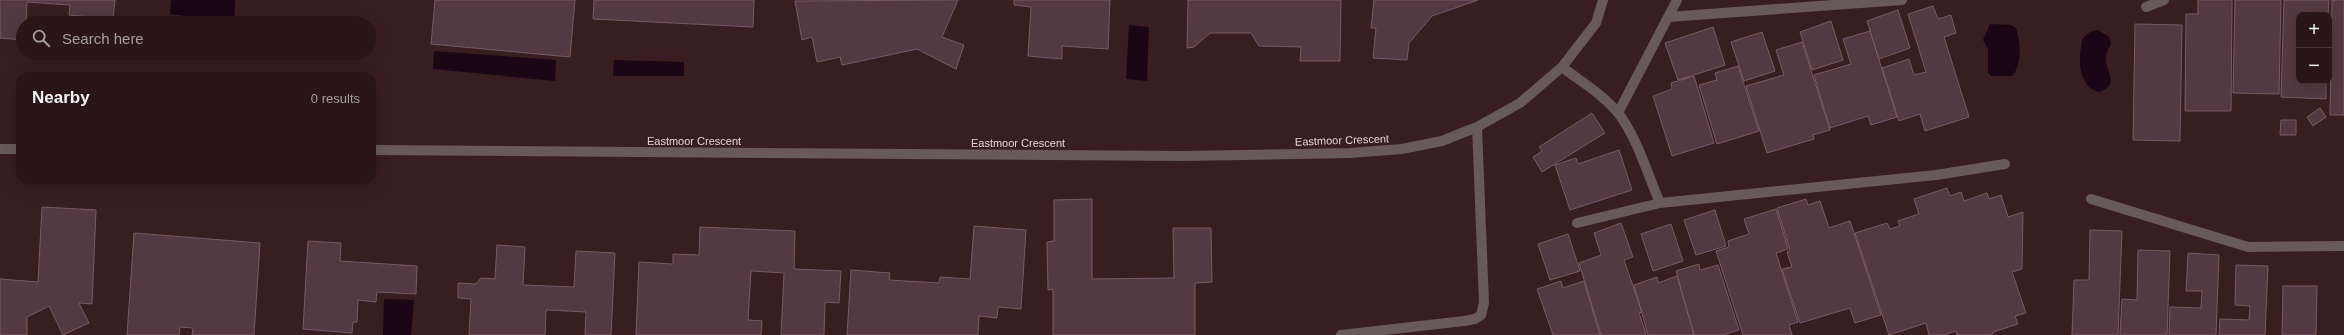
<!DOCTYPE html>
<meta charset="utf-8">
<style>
body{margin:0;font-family:Arial,sans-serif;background:#321f21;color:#f1f3f6}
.controls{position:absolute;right:12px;top:12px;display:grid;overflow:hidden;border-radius:8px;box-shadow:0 4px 16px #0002}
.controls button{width:36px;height:36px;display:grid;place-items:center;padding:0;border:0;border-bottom:1px solid #463537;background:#2a1618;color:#f1f3f6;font:20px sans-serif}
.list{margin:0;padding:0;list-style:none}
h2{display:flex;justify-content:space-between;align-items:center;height:52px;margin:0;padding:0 16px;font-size:17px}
h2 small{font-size:13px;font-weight:400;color:#a59fa2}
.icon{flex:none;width:22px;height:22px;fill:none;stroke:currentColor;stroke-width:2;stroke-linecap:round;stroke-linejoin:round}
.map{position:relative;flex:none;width:2344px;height:335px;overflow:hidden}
.search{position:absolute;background:#2a1618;box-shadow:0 4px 16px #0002;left:16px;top:16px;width:360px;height:44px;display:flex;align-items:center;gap:10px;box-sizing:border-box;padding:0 14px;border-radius:22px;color:#a59fa2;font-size:15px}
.panel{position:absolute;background:#2a1618;box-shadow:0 4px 16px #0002;left:16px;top:72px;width:360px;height:112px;border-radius:12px}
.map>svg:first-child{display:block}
</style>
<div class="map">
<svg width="2344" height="335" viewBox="0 0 2344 335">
<rect width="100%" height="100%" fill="#381e20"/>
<path fill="#1a0615" d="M171,0H235L234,23L170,14Z
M1990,24L2011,25L2016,28C2021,41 2022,66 2012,76H1991L1988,73V49L1983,40Z
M1129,25L1149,27L1147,81L1126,79Z
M2098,30L2109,37L2111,43C2110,48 2106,52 2106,57C2105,71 2121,85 2099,92C2077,87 2078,55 2083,38L2090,32Z
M434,51L556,60L555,81L433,69Z
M614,60L684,62V76H613Z
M384,299L414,300L411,335H383Z"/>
<path fill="#543942" stroke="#785b64" d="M0,0H115L113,19L69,15L70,5L27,2L26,23H23V40L0,38Z
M435,0H575L570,57L431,44Z
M594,0H754L753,27L593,19Z
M958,0L942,37L964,45L956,69L917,49L842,65L840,57L817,62L812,37L802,40L795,1Z
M1014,0H1110L1108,49L1062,46V59L1028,56L1031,7L1014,5Z
M1188,0H1341L1340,61H1300L1301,47L1259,46L1251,33H1210L1194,47L1187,48Z
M1374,0H1478L1432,16L1409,43L1407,60L1373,58L1376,28H1371Z
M2198,0H2232L2231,111H2185L2186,14H2198Z
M2235,0H2281L2279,94L2233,93Z
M2284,0H2329L2328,15H2299V81H2326V99L2281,97Z
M2332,0H2344V115H2330Z
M1933,6L1938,19L1951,15L1956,33L1944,37L1969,117L1925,131L1920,114L1899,121L1882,68L1909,59L1914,75L1926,72L1908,14Z
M1898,10L1910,48L1879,59L1867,21Z
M1831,21L1843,60L1812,70L1800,32Z
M2135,24L2182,25L2180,141L2133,140Z
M1713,27L1725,65L1678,80L1665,43Z
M1870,31L1897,117L1871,125L1868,116L1830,128L1814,75L1851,64L1843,39Z
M1762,32L1775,71L1744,81L1731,42Z
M1802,42L1830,130L1813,135L1814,139L1767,153L1746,86L1784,75L1776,50Z
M1738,66L1759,131L1717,144L1699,85L1717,80L1715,73Z
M1694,76L1714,143L1672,156L1653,96L1672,89L1671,83Z
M2320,108L2326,117L2313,126L2307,117Z
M1592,113L1605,133L1542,172L1533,157L1542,151L1539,147Z
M2281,120H2296V135H2280Z
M1619,150L1632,190L1570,210L1555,165L1576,158L1578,164Z
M1947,188L1950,196L1961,192L1964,201L1987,193L1989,199L2001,195L2008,217L2023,212L2022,269L2012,272L2026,313L2015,316L2018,324L1993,332V334L1991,335H1957L1956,331L1943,335H1929L1926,323L1889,335L1855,233L1887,223L1890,229L1900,226L1898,221L1919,214L1914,199Z
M1092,199V279L1174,278L1173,228H1211L1212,282L1195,283V335H1053V289L1048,290L1047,242L1054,241V200Z
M1806,199L1808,205L1820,201L1829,228L1850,221L1881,315L1855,323L1850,308L1800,323L1782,269L1792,267L1787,252L1790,250L1777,208Z
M42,207L96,210L92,304L79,303L89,323L63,335L49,306L27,317V335H0V279L38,282Z
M1776,209L1788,249L1776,253L1798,322L1789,325L1792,335H1743L1716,251L1729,247L1728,241L1749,234L1744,219Z
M1715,210L1726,246L1696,255L1684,220Z
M1621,223L1633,257L1624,260L1642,312L1639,313L1646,334L1645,335H1601L1579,263L1601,255L1594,233Z
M1671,224L1683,261L1653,271L1641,234Z
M974,226L1026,230L1021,309L998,307L997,318L979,316L978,335H847L851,270L890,273L889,280L939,283L940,277L970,279Z
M700,227L795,231L794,269L841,271L839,303L825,302L824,335H781L784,273L751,271L748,320L762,321L761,335H636L639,262L673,264V254L699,255Z
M2090,230L2122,231L2118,335H2072L2074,280H2089Z
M134,233L260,243L254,335H192L193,328L180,327L179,335H127Z
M1568,234L1580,271L1550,280L1538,244Z
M308,241L341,243L340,261L417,266L416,294L377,292L376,302L358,300L357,322H353L352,333L303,329Z
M497,245L525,247L523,285L574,287L576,251L615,253L611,335H585L586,312L546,310L545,335H469L471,299L458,298V283L476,284L481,278L495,279Z
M2138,250L2170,251L2167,335H2120L2122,299L2137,300Z
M2188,253L2219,255L2216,335H2169L2170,307L2201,308L2202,291H2186Z
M1699,264L1700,270L1718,265L1739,330L1722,335H1694L1676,271Z
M2236,265L2268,266L2265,335H2219L2220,319L2249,320L2250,306L2235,305Z
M1677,276L1694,335H1648L1634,285L1657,277L1658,283Z
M1561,281L1563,288L1584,281L1600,335H1553L1537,289Z
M2283,286H2317L2316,335H2282Z"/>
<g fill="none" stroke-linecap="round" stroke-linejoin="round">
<path stroke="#685a56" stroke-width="10" d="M2146,7L2164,0
M1668,17L1902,0
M1562,67C1580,81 1604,95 1619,114C1638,140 1647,173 1660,203
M1618,113L1677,0
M0,149H20
M372,150L1183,156L1350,153L1402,149L1442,141L1477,127L1520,103L1562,67L1596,23L1603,0
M2091,199L2248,247L2344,246
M1577,223L1660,203L1936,175L2005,164
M1341,335L1464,321L1475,319L1481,315L1484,303L1477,127"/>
</g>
<g text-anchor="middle" stroke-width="3" stroke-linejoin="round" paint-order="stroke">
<g font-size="11" fill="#e5d3d3" stroke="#381e20">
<text transform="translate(1342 140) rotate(-2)" y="4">Eastmoor Crescent</text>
<text x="694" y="145">Eastmoor Crescent</text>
<text x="1018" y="147">Eastmoor Crescent</text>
</g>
</g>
</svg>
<div class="controls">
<button>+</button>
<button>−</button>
</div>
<div class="search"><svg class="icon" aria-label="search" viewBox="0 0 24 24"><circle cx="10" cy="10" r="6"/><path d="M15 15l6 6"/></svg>Search here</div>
<section class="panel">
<h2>Nearby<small>0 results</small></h2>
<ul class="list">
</ul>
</section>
</div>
